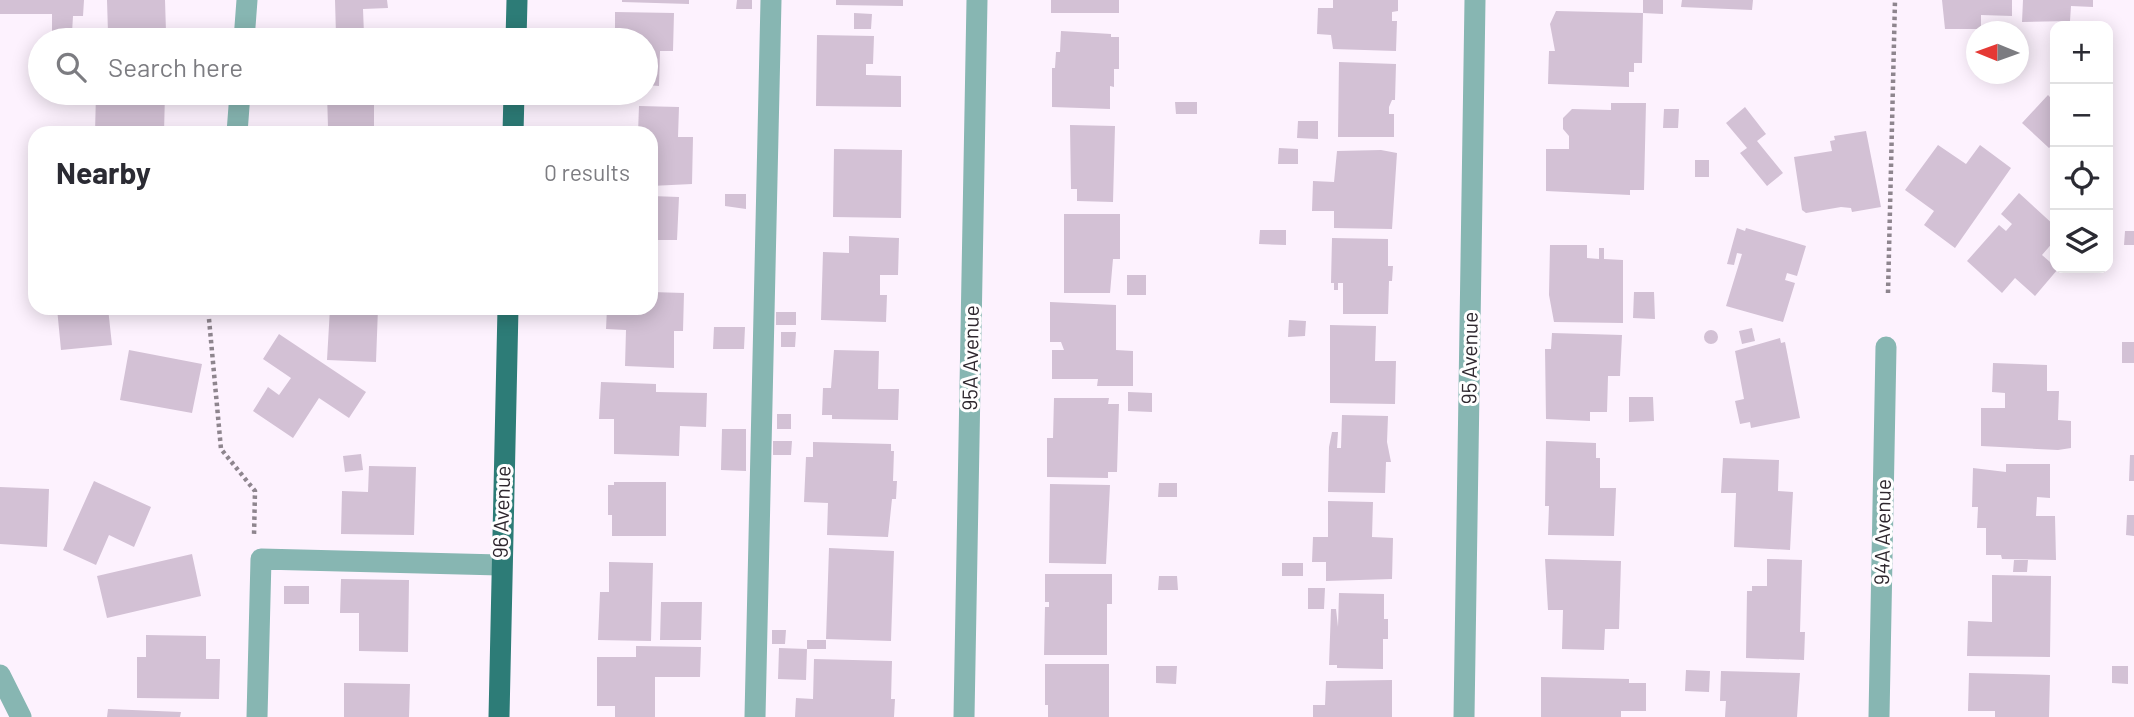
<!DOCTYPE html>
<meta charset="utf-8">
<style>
body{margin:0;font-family:Barlow,sans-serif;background:#f7f7f7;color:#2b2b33}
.controls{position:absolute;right:21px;top:21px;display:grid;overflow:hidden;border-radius:14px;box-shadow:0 4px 18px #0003}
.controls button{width:63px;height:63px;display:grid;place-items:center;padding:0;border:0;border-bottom:2px solid #e1e1e2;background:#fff;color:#2b2b33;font:35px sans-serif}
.compass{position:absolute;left:1966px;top:21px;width:63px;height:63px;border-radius:50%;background:#fff;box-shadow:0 4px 18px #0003;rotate:271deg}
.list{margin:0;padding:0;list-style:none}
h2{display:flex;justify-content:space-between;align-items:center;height:91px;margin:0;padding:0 28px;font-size:30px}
h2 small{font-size:23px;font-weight:400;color:#7c7c81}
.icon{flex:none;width:38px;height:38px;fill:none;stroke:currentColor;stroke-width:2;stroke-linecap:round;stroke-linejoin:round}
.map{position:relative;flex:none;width:2134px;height:717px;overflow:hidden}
.search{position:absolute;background:#fff;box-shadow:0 4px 18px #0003;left:28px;top:28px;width:630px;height:77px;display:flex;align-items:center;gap:18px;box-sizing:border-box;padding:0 24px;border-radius:38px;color:#7c7c81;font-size:26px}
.panel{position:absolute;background:#fff;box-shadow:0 4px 18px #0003;left:28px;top:126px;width:630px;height:189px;border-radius:21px}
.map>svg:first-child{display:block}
</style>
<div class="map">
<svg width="2134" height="717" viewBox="0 0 2134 717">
<rect width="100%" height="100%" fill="#fdf2fe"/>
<path fill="#d3c1d5" d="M0,0H84L83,16H73L72,33L52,32V14H0Z
M107,0H165L166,32L108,33Z
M335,0H387L388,8L363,9L364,35H336Z
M622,0H689V4L622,2Z
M737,0H752V9H736Z
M836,0H903V6L836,5Z
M1051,0H1119V13H1051Z
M1333,0H1398V11L1392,12V21H1397L1396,51L1333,49L1331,35L1317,34L1318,8H1333Z
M1643,0H1663V14L1643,13Z
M1682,0H1753L1752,10L1681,7Z
M1942,0H2012V16L1981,15V29H1945Z
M2023,0H2093V7L2071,6L2070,21L2022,22Z
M1556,11L1643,13L1642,63H1634V72H1629V87L1548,84L1549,51H1555L1550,24Z
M615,12L674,13L673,51H660L659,86L646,85V40H615Z
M854,13L872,14L871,29H854Z
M1061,31L1111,34V37H1119V69H1114V87L1110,86V109L1052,107V68H1055L1056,52H1060Z
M817,35L874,36L873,64H866V75L901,76V107L816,106Z
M1339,62L1396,64L1395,100H1392L1389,107V114H1394V137H1338Z
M96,93H165L164,133H95Z
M327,93H374V127H328Z
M2048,95L2055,102V142L2049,148L2022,123Z
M1175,102H1197V114H1176Z
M1611,103H1646L1644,190H1630V195L1546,191V149H1569V136L1563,129V118L1572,109L1611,110Z
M639,106L679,107L678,137H693L692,184L651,186V133H638Z
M1745,107L1766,134L1757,141L1783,173L1767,186L1740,153L1747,148L1726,123Z
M1664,109H1679L1678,128H1663Z
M1298,121H1318V139L1297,138Z
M1070,125L1115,126L1113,202L1077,201V189H1071Z
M1866,131L1881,207L1852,212L1851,208L1841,207L1806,213L1802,210L1794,157L1832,151L1830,141L1835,140L1834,136Z
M1938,145L1966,164L1980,145L2011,168L1955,248L1924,225L1934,211L1905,190Z
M1279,148L1298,149V164H1278Z
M834,149L902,150L901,218L833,217Z
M1381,150L1397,153L1392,229L1334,228V211H1312L1313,181L1334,182L1337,151Z
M1695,160H1709V177H1695Z
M2019,193L2055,226V240L2042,255L2058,269L2035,296L2015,278L2002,293L1967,261L1999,225L2006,231L2012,224L2001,214Z
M725,194H746V209L725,206Z
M651,196L679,197L677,240H651Z
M1064,214H1120V259H1113L1110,293H1064Z
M1737,228L1745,231L1746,228L1806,246L1797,276L1787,273L1785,280L1795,283L1783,322L1726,306L1742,254L1737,253L1734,265L1727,264Z
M1260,230H1286V245L1259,244Z
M2125,231H2134V245H2124Z
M849,236L899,238L898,275H880V295H887L886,322L821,320L823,252L849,253Z
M1332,238L1388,239V266H1393L1392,281H1389L1388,314H1343V283H1338V290H1334V283H1331Z
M1550,245H1587V258L1599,259V248H1604V259L1623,260V323L1554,322L1549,295Z
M1127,275H1146V295H1127Z
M651,292L684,293L683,331H674V368L625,366L626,330L606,329L607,308H651Z
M1634,292H1654L1655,319L1633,318Z
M1050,302L1116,305V350L1133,351V386H1097L1098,379H1052V350H1064L1061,342H1050Z
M57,308H108L112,345L61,350Z
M330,308H378L376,362L327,360Z
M776,312H796V325H776Z
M1289,320L1306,321L1305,336L1288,337Z
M1330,325L1376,326L1375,361H1396L1395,404L1330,403Z
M714,327H745L744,349H713Z
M1752,328L1755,341L1742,344L1739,331Z
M1704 337a7 7 0 1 1 14 0a7 7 0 1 1-14 0Z
M781,332H796L795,347H781Z
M1552,333L1622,335L1620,376H1608L1607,412H1590V421L1546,419L1545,349H1551Z
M279,334L366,392L349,418L319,398L293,438L253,411L268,387L279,395L291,378L263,359Z
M1780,338L1781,343L1785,342L1800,418L1751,428L1750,422L1740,424L1735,401L1744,399L1735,351Z
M2122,342H2134V363H2122Z
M129,350L202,364L192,413L120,400Z
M834,350L879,351L878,389H899L898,420L832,419V415H822L823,388H831Z
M1993,363L2047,365V391H2059L2058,420L2071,421V448L2058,450L1981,446V408H2005V393L1992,392Z
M601,382L656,384V392L707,393L706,427L680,426L679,456L614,454V419H599Z
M1128,392L1152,393V412L1128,411Z
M1629,397H1653L1654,421L1629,422Z
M1054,398H1109L1108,404H1119L1117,472H1108V478L1047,477V438H1053Z
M777,414H791V429H777Z
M1342,415L1388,416L1387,442L1391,462H1386L1385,493L1328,492L1329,447L1332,432H1338L1337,448H1341Z
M722,429H746V471L721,470Z
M773,441H792L791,455H773Z
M1546,441L1596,443V458H1600V488H1616L1614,536L1548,535L1549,506H1545Z
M813,442L891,444V451H894L893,481H897L896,499H892L888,537L827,535L828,503L804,502L806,457H813Z
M361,454L363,470L345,472L343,456Z
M2130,455H2134V481H2129Z
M1723,458L1779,460L1778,491L1793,492L1790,550L1734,547L1736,493H1721Z
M2006,464H2050V498L2037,497L2036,516H2055L2056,560L2002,559L2001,555H1986V528H1977L1978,507H1972L1973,468L2006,472Z
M369,466L416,467L414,535L341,534L342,491L368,492Z
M94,481L151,507L134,547L109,535L96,565L63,550Z
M614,482H666V536H612V515H608V485H614Z
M1159,483H1177V497H1158Z
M1050,484L1110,485L1106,564L1049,563Z
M0,487L49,489L47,547L0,544Z
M1328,501L1373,502L1372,537L1393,538L1392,579L1326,581V562H1312L1313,537H1328Z
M2127,515H2134V536L2126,535Z
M829,548L894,551L891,641L826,639Z
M192,554L201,596L107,618L97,576Z
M1545,559L1621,561L1619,629H1605L1604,650L1562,649L1563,610H1548Z
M1767,559L1802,560L1800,632H1805L1804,660L1746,658L1747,591H1752V586H1767Z
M2014,560H2028L2027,572H2013Z
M609,562L653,563L651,641L598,640L600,592H609Z
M1282,563H1303V576H1282Z
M1045,574H1112V604H1107V655H1044L1045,607H1049V602H1045Z
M1992,575L2051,576L2050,657L1967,656L1968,621L1992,622Z
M1159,576H1177L1178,590H1158Z
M341,579L409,580L408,652L359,651V613H340Z
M284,586H309V604H284Z
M1308,588H1325L1324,609H1308Z
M1339,593L1384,594V619H1388V639H1383V669L1337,668V665H1329L1331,609H1336L1338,627Z
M661,602H702L701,640H660Z
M772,630H786L785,644H772Z
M146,635L206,636V659H220L219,699L137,698V657H146Z
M807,640H826V649H807L806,680L778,679L779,648L807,649Z
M636,646L701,647L700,677H655V717H615V706H597V657H636Z
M814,659L892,661L891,699H895L894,717H795L796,698L813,699Z
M1045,664H1109V717H1048V705H1045Z
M1156,666H1177L1176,684L1156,683Z
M2112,666H2128V684L2112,683Z
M1686,670L1710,671L1709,692L1685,691Z
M1721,671L1800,673L1797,717H1725L1726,701H1720Z
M1969,673L2050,675L2049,717H1995V711H1968Z
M1541,677L1629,679V683H1646V711H1621V717H1541Z
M1392,680V717H1313V705H1325L1326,681Z
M344,683L410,684L409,717H344Z
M108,709L181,712L180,717H107Z"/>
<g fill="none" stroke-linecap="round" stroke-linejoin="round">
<path stroke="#8e858e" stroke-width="4.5" stroke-dasharray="3.5 3.5" stroke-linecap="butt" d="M1888,293L1895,0
M209,319L221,449L255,491L254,536"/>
<path stroke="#87b6b2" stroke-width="21" d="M244,40L247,0
M237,133L240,93
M0,675L21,717
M257,717L261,559L500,565
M755,717L771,0
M964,717L977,0
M1464,717L1475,0
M1879,717L1886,347"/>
<path stroke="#2d7c77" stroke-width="21" d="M516,40L517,0
M513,133L514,93
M499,717L508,308"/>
</g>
<g text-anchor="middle" stroke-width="6" stroke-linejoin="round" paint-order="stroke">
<g font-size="21" fill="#2e272e" stroke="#fff">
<text transform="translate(971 358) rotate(-89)" y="7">95A Avenue</text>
<text transform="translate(1470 358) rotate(-89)" y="7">95 Avenue</text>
<text transform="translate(502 512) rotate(-88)" y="7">96 Avenue</text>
<text transform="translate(1883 532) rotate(-89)" y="7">94A Avenue</text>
</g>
</g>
</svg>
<div class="controls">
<button>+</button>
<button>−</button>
<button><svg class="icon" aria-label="locate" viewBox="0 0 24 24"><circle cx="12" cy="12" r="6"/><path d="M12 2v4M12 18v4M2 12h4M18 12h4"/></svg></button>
<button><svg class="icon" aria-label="layers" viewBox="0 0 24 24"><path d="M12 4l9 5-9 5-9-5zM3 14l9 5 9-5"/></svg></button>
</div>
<svg class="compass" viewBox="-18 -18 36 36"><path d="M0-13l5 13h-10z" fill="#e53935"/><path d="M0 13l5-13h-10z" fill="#7c7c81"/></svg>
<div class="search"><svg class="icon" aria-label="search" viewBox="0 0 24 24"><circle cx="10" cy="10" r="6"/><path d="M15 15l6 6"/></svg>Search here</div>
<section class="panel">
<h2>Nearby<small>0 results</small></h2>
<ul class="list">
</ul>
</section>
</div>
